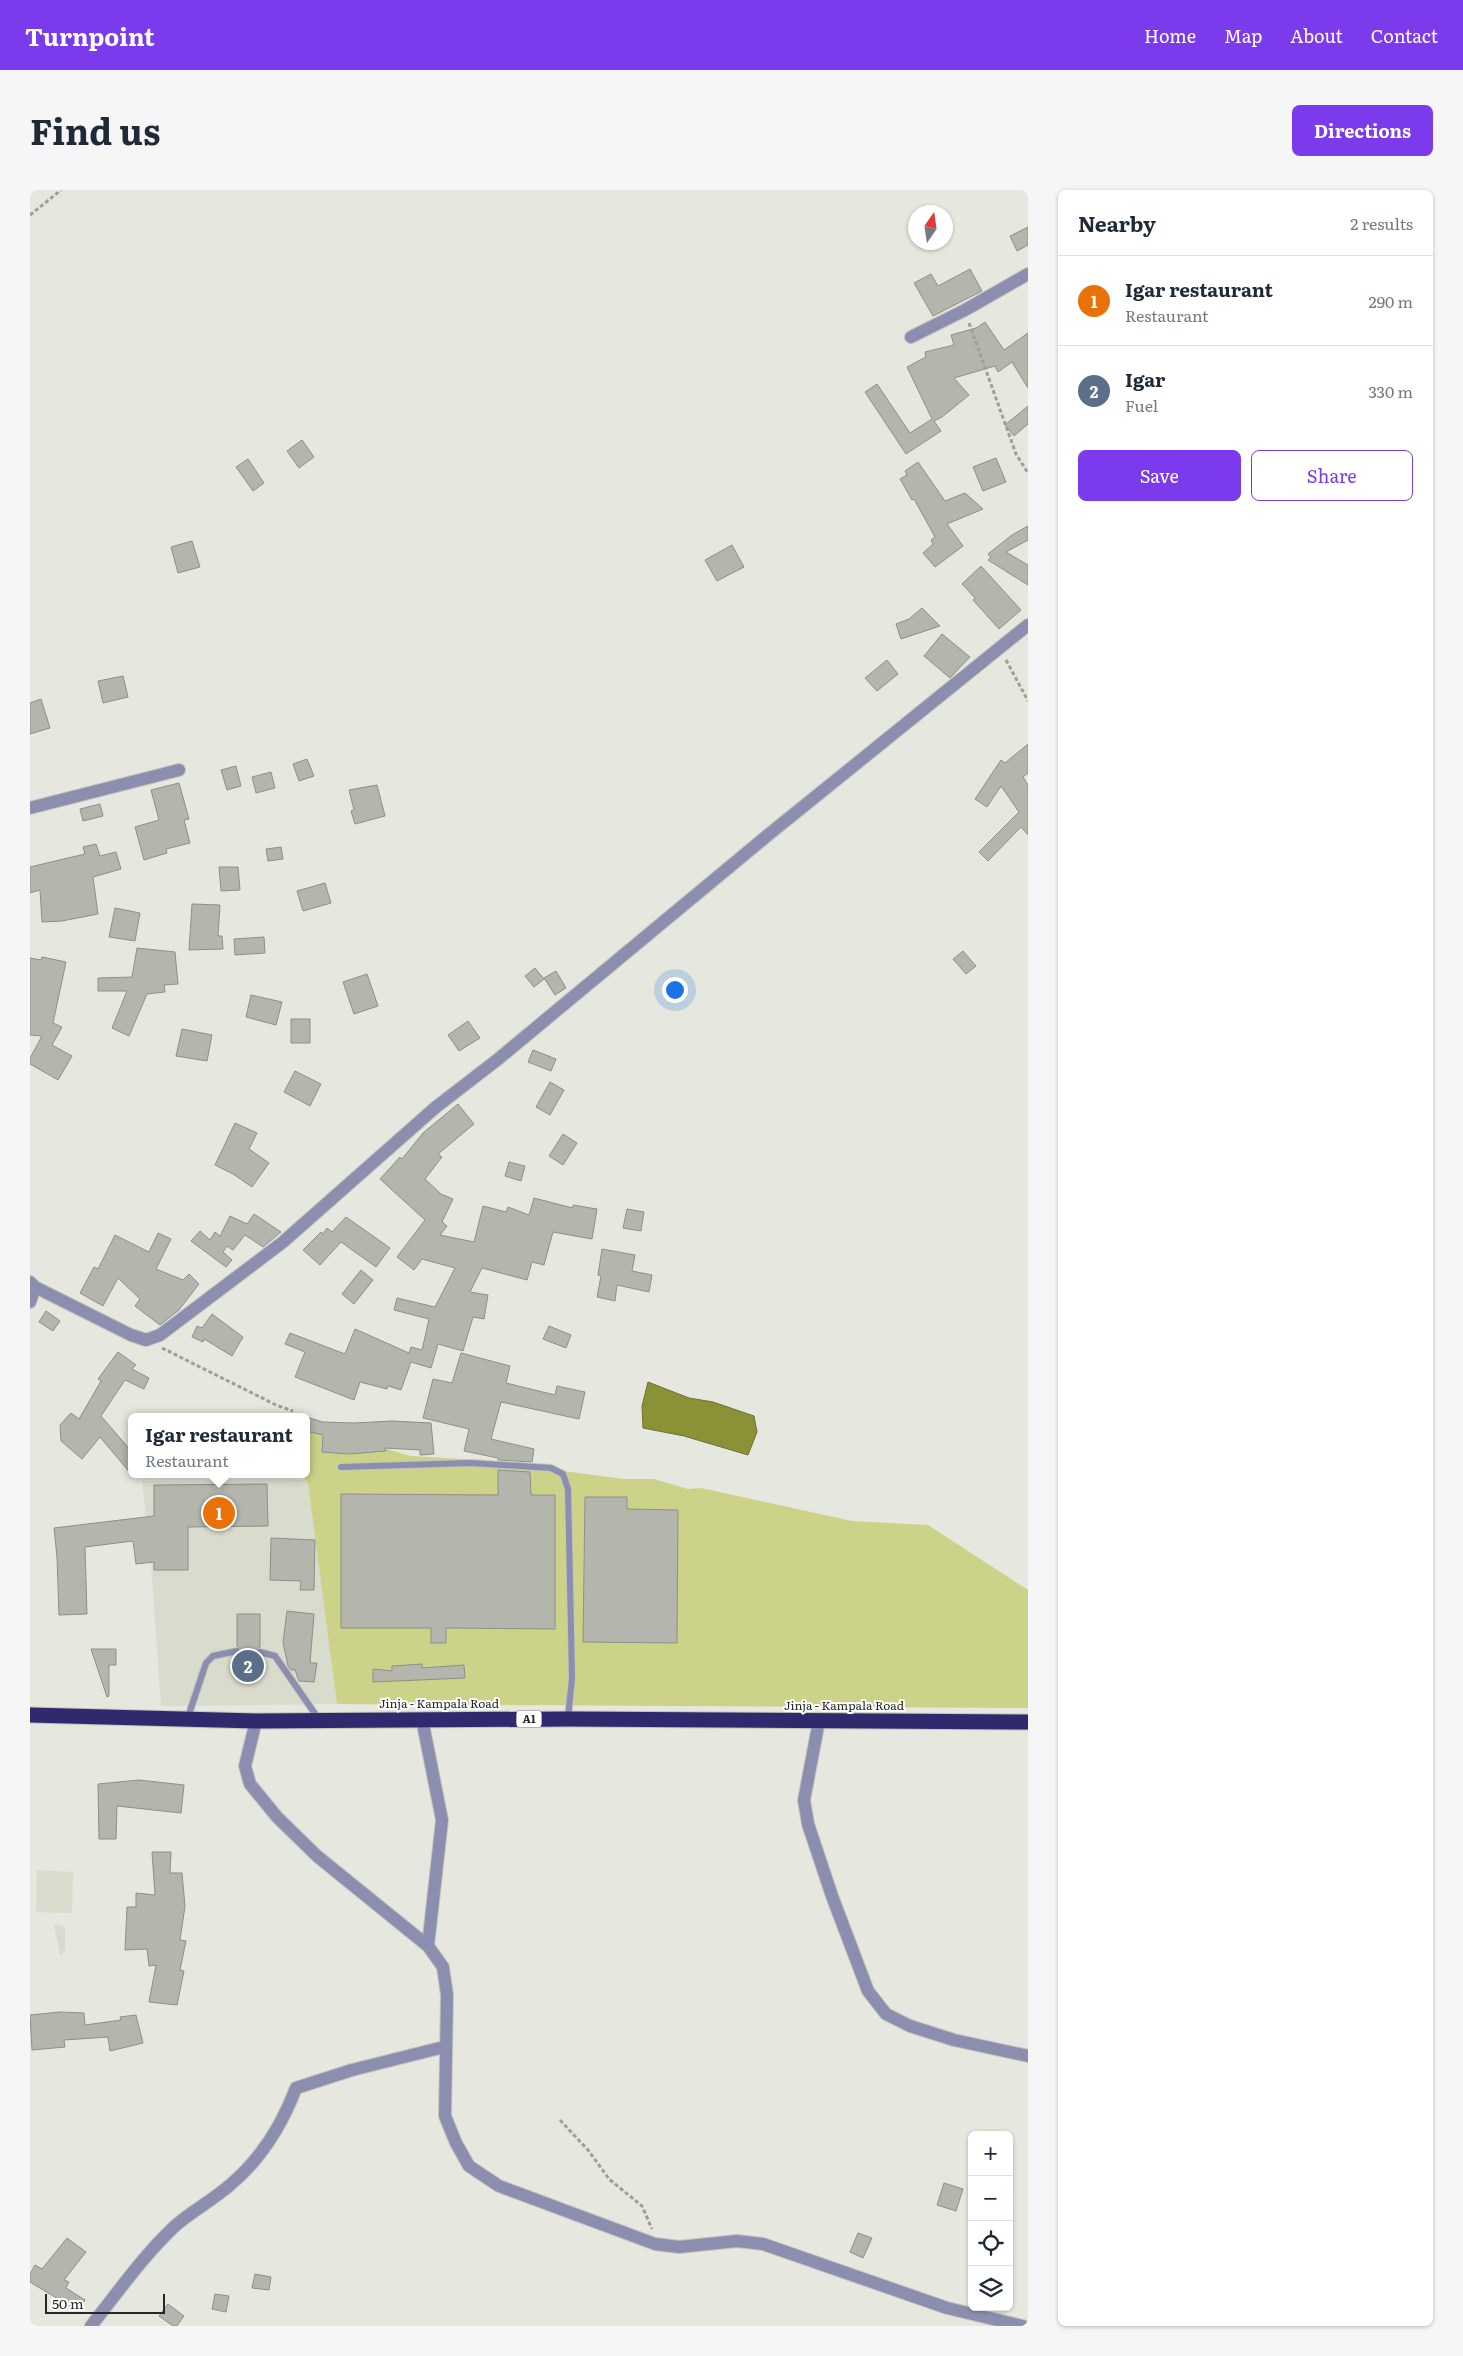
<!DOCTYPE html>
<meta charset="utf-8">
<style>
body{margin:0;font-family:Literata,serif;background:#f6f6f7;color:#1f2937}
.controls{position:absolute;right:15px;bottom:15px;display:grid;overflow:hidden;border-radius:8px;box-shadow:0 1px 4px #0004}
.controls button{width:45px;height:45px;display:grid;place-items:center;padding:0;border:0;border-bottom:1px solid #e0e1e3;background:#fff;color:#1f2937;font:25px sans-serif}
.compass{position:absolute;left:878px;top:15px;width:45px;height:45px;border-radius:50%;background:#fff;box-shadow:0 1px 4px #0004;rotate:13deg}
.scale{position:absolute;left:15px;bottom:12px;width:120px;box-sizing:border-box;padding-left:5px;border:2px solid #262623;border-top:0;font-size:14px;line-height:18px;white-space:nowrap;color:#262623;-webkit-text-stroke:4px #fff;paint-order:stroke}
.you{position:absolute;left:644px;top:799px;width:18px;height:18px;margin:-12px;border:4px solid #fff;border-radius:50%;background:#1a73e8;box-shadow:0 0 0 8px #1a73e833}
.badge{display:grid;place-items:center;width:32px;height:32px;border-radius:50%;background:#7c3aed;color:#fff;font-size:16px;font-weight:700}
.pin{position:absolute;translate:-50% -50%;border:2px solid #fff;box-shadow:0 1px 5px #0006}
.popup{position:absolute;left:98px;top:1223px;width:182px;height:65px;box-sizing:border-box;display:grid;place-content:center;border-radius:8px;background:#fff;filter:drop-shadow(0 1px 4px #0005);font-size:16px;white-space:nowrap;color:#747a83}
.popup b{font-size:19px;color:#1f2937}
.popup::after{content:'';position:absolute;left:50%;top:100%;margin-left:-10px;border:10px solid transparent;border-top-color:#fff}
.list{margin:0;padding:0;list-style:none}
h2{display:flex;justify-content:space-between;align-items:center;height:65px;margin:0;padding:0 20px;font-size:21px}
h2 small{font-size:16px;font-weight:400;color:#747a83}
.list li{display:grid;grid-template-columns:32px 1fr auto;gap:15px;align-items:center;box-sizing:border-box;height:90px;padding:0 20px;border-top:1px solid #e0e1e3}
.list b{display:block;font-size:19px;white-space:nowrap}
.list p{margin:0;font-size:16px;white-space:nowrap;color:#747a83}
.list em{font-size:16px;font-style:normal;color:#747a83}
.actions{display:flex;gap:10px;padding:15px 20px}
.actions a{flex:1;padding:11px 0;border:1px solid #7c3aed;border-radius:8px;text-align:center;font-size:18px;color:#7c3aed}
.actions .main{background:#7c3aed;color:#fff}
.icon{flex:none;width:28px;height:28px;fill:none;stroke:currentColor;stroke-width:2;stroke-linecap:round;stroke-linejoin:round}
.map{position:relative;flex:none;width:998px;height:2136px;overflow:hidden;border-radius:8px}
header{display:flex;align-items:center;gap:30px;box-sizing:border-box;height:70px;padding:0 25px;background:#7c3aed;color:#fff}
header strong{font-size:24px}
nav{display:flex;gap:28px;margin-inline-start:auto;font-size:18px}
.intro{display:flex;align-items:center;justify-content:space-between;box-sizing:border-box;height:120px;padding:0 30px}
h1{margin:0;font-size:35px}
.button{padding:12px 22px;border-radius:8px;background:#7c3aed;color:#fff;font-size:18px;font-weight:700}
main{display:flex;gap:30px;padding:0 30px}
aside{flex:1;background:#fff;border-radius:8px;box-shadow:0 1px 4px #0004}
.map>svg:first-child{display:block}
</style>
<header>
<strong>Turnpoint</strong>
<nav><a>Home</a><a>Map</a><a>About</a><a>Contact</a></nav>
</header>
<div class="intro"><h1>Find us</h1><a class="button">Directions</a></div>
<main>
<div class="map">
<svg width="998" height="2136" viewBox="0 0 998 2136">
<rect width="100%" height="100%" fill="#e6e7de"/>
<path fill="#d9dbcc" d="M279,1290L307,1514L131,1516L121,1372L112,1291Z
M7,1680L43,1682L42,1723L6,1722Z
M24,1734L35,1737V1761L30,1765Z"/>
<path fill="#ccd388" d="M277,1234L380,1266L451,1270L593,1289H624L658,1299L671,1298L822,1331L898,1335L998,1400V1518L307,1514L278,1293L271,1284H276Z"/>
<path fill="#8a9137" stroke="#6c7131" d="M618,1192L659,1208L683,1212L724,1226L727,1242L718,1265L654,1246L613,1238L612,1216Z"/>
<path fill="#b4b5ad" stroke="#8e8f88" d="M998,37V55L987,61L980,46Z
M940,79L952,101L903,126L884,93L901,84L908,96Z
M955,132L974,160L998,143V198L982,172L968,182L965,176L924,188L939,205L912,227L904,231L911,241L876,264L835,202L847,194L880,243L902,229L877,177L896,167L895,162L924,155L921,145L946,138Z
M998,216V234L984,246L975,235Z
M272,250L284,267L269,278L257,261Z
M966,268L976,292L953,301L943,277Z
M218,269L234,293L223,301L206,277Z
M888,272L915,311L935,303L953,319L917,334L933,356L905,377L893,363L903,354L901,350L905,347L884,309L882,310L870,289L877,285L875,281Z
M998,336V350L976,362L998,375V395L958,370L961,368L958,364L982,345Z
M162,351L170,377L148,383L141,357Z
M702,355L714,377L687,391L675,370Z
M951,376L991,420L969,439L943,410L945,408L932,394Z
M892,418L910,436L871,449L866,434L879,429Z
M912,444L940,467L920,488L894,466Z
M857,470L868,484L847,501L835,488Z
M93,486L98,507L73,513L68,491Z
M11,509L20,538L0,544V513Z
M998,554V583L993,587L998,595V645L991,637L958,671L949,662L989,622L971,596L957,617L945,609L971,570L975,573Z
M277,569L284,586L269,591L263,574Z
M206,576L211,596L197,600L191,580Z
M241,582L245,598L226,603L222,587Z
M149,593L159,629L154,630L160,653L136,659L137,663L114,670L105,637L129,630L121,600Z
M347,595L355,626L325,634L321,621L324,620L319,600Z
M70,614L73,626L53,631L50,619Z
M66,654L70,666L86,662L91,679L63,687L68,724L32,731L12,732L10,700L0,703V677L55,664L53,657Z
M251,657L253,669L238,671L236,659Z
M189,677H208L210,700L191,701Z
M295,693L301,713L273,721L267,701Z
M162,714L190,715L188,746H192L193,759L159,760Z
M85,718L110,723L105,751L79,747Z
M234,747L235,763L205,765L204,749Z
M107,758L145,762L148,794L134,795L135,802L117,804L99,846L82,838L97,801H68V788L102,787Z
M933,761L946,776L936,784L923,769Z
M12,767L36,772L23,833L32,837L22,855L42,866L28,890L0,874V868L12,846L0,845V768L11,770Z
M505,778L514,789L504,797L495,786Z
M526,781L536,798L525,805L514,788Z
M337,784L348,816L324,824L313,792Z
M221,805L252,812L246,835L216,827Z
M261,829H280V853H261Z
M438,831L450,848L429,861L418,845Z
M152,839L182,845L177,871L146,866Z
M503,860L526,869L521,881L498,872Z
M265,881L291,894L280,916L254,902Z
M520,892L534,900L520,925L506,917Z
M428,914L444,934L408,964L412,967L395,989L411,1004L423,1009L412,1032L417,1036L410,1045L444,1052L453,1016L476,1022L478,1017L499,1025L504,1008L543,1018V1015L567,1019L562,1049L523,1042L514,1075L502,1072L497,1090L452,1078L440,1102L458,1105L454,1129L443,1127L433,1161L408,1154L401,1178L381,1172L371,1200L358,1196L357,1199L330,1192L324,1210L265,1187L275,1162L255,1154L260,1143L315,1164L325,1139L379,1163L381,1157L392,1160L399,1129L364,1120L367,1108L405,1117L425,1078L392,1069L384,1080L367,1067L395,1030L350,989L370,967L372,969L393,943Z
M205,933L227,943L219,959L239,973L222,997L203,984L185,975Z
M533,944L547,953L533,975L519,966Z
M479,972L495,976L491,991L475,986Z
M597,1019L614,1022L611,1041L593,1038Z
M224,1024L251,1042L233,1057L215,1045L203,1060L197,1056L193,1062L202,1070L196,1077L161,1051L170,1041L180,1050L185,1042L190,1046L200,1026L217,1034Z
M316,1027L360,1058L346,1077L311,1052L290,1075L273,1060L291,1042L293,1044L297,1038L302,1042Z
M128,1043L141,1049L126,1079L153,1090L159,1084L169,1094L149,1120L130,1135L105,1116L110,1109L88,1088L73,1116L50,1103L64,1077L68,1079L85,1045L119,1062Z
M572,1059L605,1065L602,1081L622,1085L619,1102L587,1095L585,1111L567,1107L571,1086L568,1085Z
M331,1080L343,1090L324,1114L312,1104Z
M16,1121L30,1131L23,1141L9,1132Z
M182,1124L213,1147L202,1166L174,1149L173,1152L162,1147L167,1136L172,1138Z
M519,1136L541,1145L536,1158L513,1149Z
M88,1162L106,1175L102,1179L119,1188L114,1199L95,1190L71,1226L102,1262V1285L70,1247L52,1269L31,1251L30,1235L41,1223L49,1229L71,1191L68,1189Z
M431,1163L480,1176L476,1193L525,1205L527,1196L555,1202L549,1229L471,1212L461,1249L504,1259L502,1272L468,1270V1268L434,1261L439,1239L393,1228L403,1189L422,1193Z
M276,1227L293,1232L324,1233L362,1231L401,1233L404,1264L390,1265V1260L355,1258L356,1261L319,1264L292,1262L293,1245L276,1241Z
M468,1280L500,1282L501,1305H525V1439L416,1438V1453H401V1438H311V1304L468,1305Z
M237,1294L238,1336L158,1337V1380H124V1372L106,1374L103,1351L55,1357L57,1424L29,1425L27,1367L24,1338L124,1326V1295Z
M555,1307H597V1319L648,1320L647,1453L553,1452Z
M241,1348L285,1350L284,1400H270L271,1391L240,1390Z
M257,1421L284,1424L280,1473H287L284,1492L269,1491L265,1480H261L258,1476L253,1452Z
M207,1424H230V1457L225,1461L226,1465L230,1467L229,1483H207V1466L212,1460L207,1456Z
M61,1459H86V1475H79V1506L77,1507Z
M392,1474V1478L434,1475L435,1488L343,1492V1479L362,1481V1476Z
M109,1590L154,1595L151,1623L87,1616L86,1649H69L68,1594Z
M122,1662H141L140,1683H152L155,1716L150,1750L156,1751L150,1780L154,1781L147,1815L119,1812L126,1775L119,1776L117,1759L95,1760L97,1717H106V1703L125,1705Z
M30,1822L54,1823L55,1835L91,1830L90,1827L106,1825L113,1853L80,1861L78,1847L34,1850L35,1857L2,1860L0,1825Z
M914,1993L933,1999L926,2021L907,2015Z
M828,2043L842,2048L833,2068L820,2062Z
M37,2048L56,2062L34,2090L39,2092L36,2098L55,2110L48,2121L0,2092V2084L5,2075L12,2079Z
M225,2084L241,2087L239,2100L222,2098Z
M185,2104L199,2106L196,2122L182,2119Z
M138,2114L154,2126L147,2136H143L129,2126Z"/>
<g fill="none" stroke-linecap="round" stroke-linejoin="round">
<g stroke="#c3c4bc" stroke-width="8">
<path id="lane" d="M311,1277L440,1273L521,1278L533,1284L538,1299L542,1488L538,1528
M230,1462L245,1466L288,1528
M158,1527L176,1473L183,1466L207,1461"/>
</g>
<g stroke="#c3c4bc" stroke-width="14">
<path id="street" d="M881,147L935,120L998,84
M0,618L149,580
M0,1092L5,1097L0,1112
M5,1097L101,1145L116,1150L130,1145L253,1052L406,917L467,870L738,645L998,435
M392,1529L412,1630L398,1756
M226,1531L215,1576L220,1594L247,1627L287,1666L398,1756L413,1777L417,1805L415,1926L426,1953L439,1976L469,1996L625,2054L649,2057L707,2051L733,2054L917,2118L993,2136
M789,1531L774,1610L778,1634L802,1706L838,1801L856,1824L880,1836L924,1850L998,1866
M61,2136C88,2102 113,2066 145,2036C162,2021 183,2010 200,1995C231,1969 252,1935 266,1898L322,1880L414,1857"/>
</g>
<g stroke="#c3c4bc" stroke-width="17">
<path id="highway" d="M0,1525L226,1531L538,1529L998,1532"/>
</g>
<path stroke="#9e9f98" stroke-width="3" stroke-dasharray="4 2.5" stroke-linecap="butt" d="M0,25L31,0
M939,133L986,264L998,283
M976,470L998,511
M132,1158L246,1215L263,1221
M530,1930L558,1960L579,1989L612,2016L622,2039"/>
<use href="#lane" stroke="#8c8eb0" stroke-width="6"/>
<use href="#street" stroke="#8c8eb0" stroke-width="12"/>
<use href="#highway" stroke="#2f296d" stroke-width="15"/>
</g>
<g text-anchor="middle" stroke-width="4" stroke-linejoin="round" paint-order="stroke">
<rect fill="#fff" stroke="#676765" stroke-width="1" x="486.5" y="1520.5" width="25" height="17" rx="4"/>
<g font-size="11" font-weight="bold" fill="#262623">
<text x="499" y="1533">A1</text>
</g>
<g font-size="12" fill="#262623" stroke="#fff">
<text x="409" y="1518">Jinja - Kampala Road</text>
<text x="814" y="1520">Jinja - Kampala Road</text>
</g>
</g>
</svg>
<div class="controls">
<button>+</button>
<button>−</button>
<button><svg class="icon" aria-label="locate" viewBox="0 0 24 24"><circle cx="12" cy="12" r="6"/><path d="M12 2v4M12 18v4M2 12h4M18 12h4"/></svg></button>
<button><svg class="icon" aria-label="layers" viewBox="0 0 24 24"><path d="M12 4l9 5-9 5-9-5zM3 14l9 5 9-5"/></svg></button>
</div>
<svg class="compass" viewBox="-18 -18 36 36"><path d="M0-13l5 13h-10z" fill="#e53935"/><path d="M0 13l5-13h-10z" fill="#747a83"/></svg>
<div class="scale">50 m</div>
<div class="you"></div>
<div class="pin badge" style="left:189px;top:1323px;background:#e8710a">1</div>
<div class="popup"><b>Igar restaurant</b>Restaurant</div>
<div class="pin badge" style="left:218px;top:1476px;background:#5c6f8a">2</div>
</div>
<aside>
<h2>Nearby<small>2 results</small></h2>
<ul class="list">
<li><span class="badge" style="background:#e8710a">1</span><div><b>Igar restaurant</b><p>Restaurant</p></div><em>290 m</em></li>
<li><span class="badge" style="background:#5c6f8a">2</span><div><b>Igar</b><p>Fuel</p></div><em>330 m</em></li>
</ul>
<div class="actions"><a class="main">Save</a><a>Share</a></div>
</aside>
</main>
